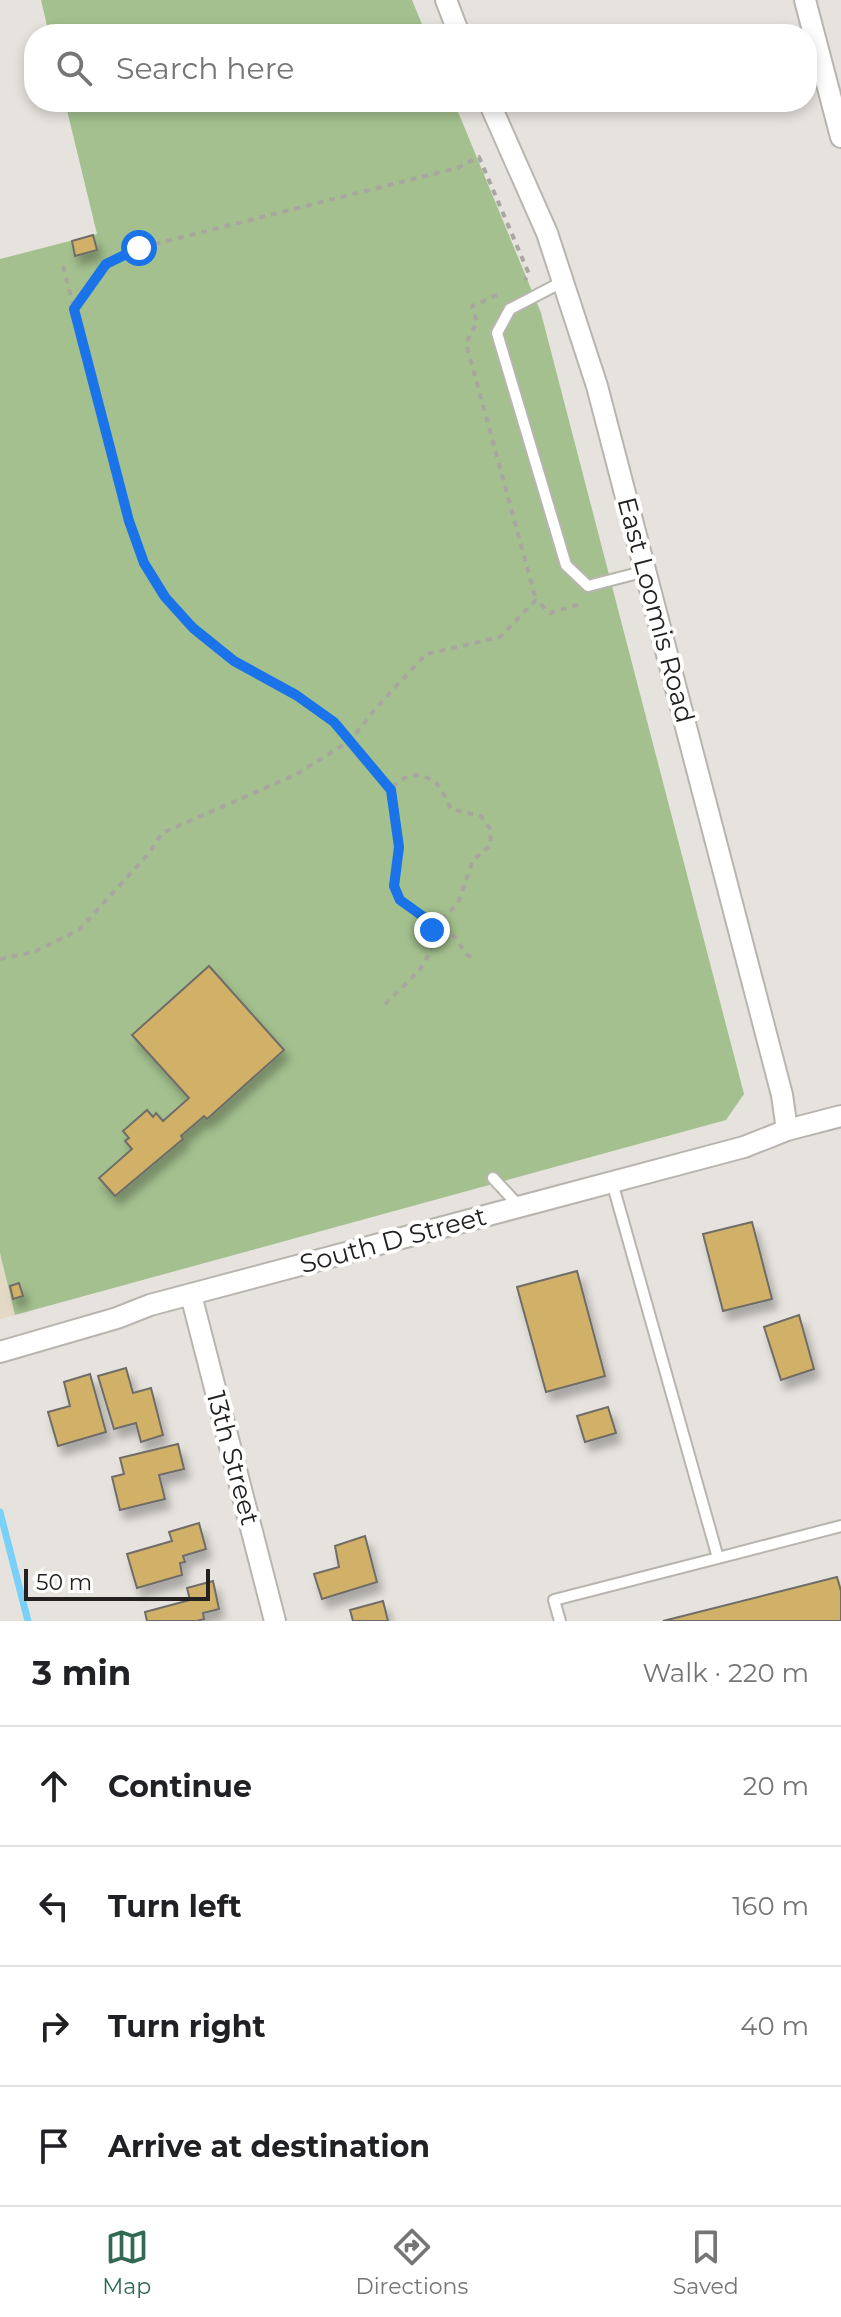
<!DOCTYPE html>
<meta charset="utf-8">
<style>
body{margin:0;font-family:Montserrat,sans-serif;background:#f6f6f6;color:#202124}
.scale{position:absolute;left:24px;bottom:20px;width:186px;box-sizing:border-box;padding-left:8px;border:4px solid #22211f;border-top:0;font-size:22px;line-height:28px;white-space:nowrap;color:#22211f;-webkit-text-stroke:6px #fff;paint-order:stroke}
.stop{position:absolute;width:24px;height:24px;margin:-18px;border:6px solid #1a73e8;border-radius:50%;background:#fff}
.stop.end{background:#1a73e8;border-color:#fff;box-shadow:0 2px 8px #0008}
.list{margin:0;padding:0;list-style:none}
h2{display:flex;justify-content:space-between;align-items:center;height:104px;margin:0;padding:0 32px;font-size:34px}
h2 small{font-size:26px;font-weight:400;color:#757577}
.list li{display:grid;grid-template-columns:52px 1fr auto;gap:24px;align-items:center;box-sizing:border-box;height:120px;padding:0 32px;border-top:2px solid #e0e0e0}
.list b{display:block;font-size:30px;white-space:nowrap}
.list em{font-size:26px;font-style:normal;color:#757577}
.icon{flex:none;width:44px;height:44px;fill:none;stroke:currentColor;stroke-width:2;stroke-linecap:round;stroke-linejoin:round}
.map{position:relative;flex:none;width:841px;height:1621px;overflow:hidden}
.search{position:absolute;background:#fff;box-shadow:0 4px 12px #0003;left:24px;right:24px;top:24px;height:88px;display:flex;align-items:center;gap:20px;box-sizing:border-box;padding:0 28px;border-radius:32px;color:#757577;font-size:30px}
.sheet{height:584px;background:#fff}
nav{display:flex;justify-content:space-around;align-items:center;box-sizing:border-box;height:112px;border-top:2px solid #e0e0e0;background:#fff;font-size:22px;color:#757577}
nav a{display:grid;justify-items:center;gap:4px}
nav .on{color:#316952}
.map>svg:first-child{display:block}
</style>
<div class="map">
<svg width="841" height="1621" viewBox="0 0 841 1621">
<defs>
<filter id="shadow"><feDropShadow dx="5" dy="9" stdDeviation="4" flood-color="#0004"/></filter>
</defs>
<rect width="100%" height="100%" fill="#e6e3de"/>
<path fill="#e3d9c4" d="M0,1253L15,1315L0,1319Z"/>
<path fill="#a3c08e" d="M41,0H412L426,34H49Z
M65,102H454L541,313L744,1094L726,1120L15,1315L0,1253V259L97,234Z"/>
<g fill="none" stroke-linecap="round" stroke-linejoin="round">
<path stroke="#79d0f8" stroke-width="7" d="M0,1512L28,1621"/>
</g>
<path fill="#d1b167" stroke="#6f6d68" stroke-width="2" filter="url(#shadow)" d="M93,235L97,250L75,256L72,241Z
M209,966L284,1050L207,1119L204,1116L181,1136L183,1139L115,1196L99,1178L132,1149L125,1141L129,1138L123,1131L147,1110L153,1117L156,1113L163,1121L189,1098L132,1035Z
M752,1222L772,1299L723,1311L703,1234Z
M577,1271L605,1376L546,1392L517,1287Z
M19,1283L23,1296L13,1299L10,1286Z
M799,1315L814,1369L781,1380L764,1327Z
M126,1368L133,1393L151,1388L163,1435L141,1442L136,1423L114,1429L98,1376Z
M90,1374L106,1432L58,1446L48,1412L70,1406L64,1382Z
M608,1407L616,1433L585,1442L577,1416Z
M178,1444L184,1469L159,1475L165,1499L120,1510L112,1477L124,1474L120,1458Z
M199,1523L206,1549L183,1556L185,1562L180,1563L182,1575L137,1588L127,1554L172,1541L169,1532Z
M365,1536L377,1582L322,1599L314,1574L339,1567L335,1546Z
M837,1577L841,1591V1621H663Z
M213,1581L219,1609L203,1613L204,1619L197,1621H147L145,1612L190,1600L187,1588Z
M383,1601L388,1621H353L350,1610Z"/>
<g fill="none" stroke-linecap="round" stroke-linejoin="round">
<g stroke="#b8b5af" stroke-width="14">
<path id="service" d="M564,281L510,309L497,333L566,565L588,586L646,571
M493,1178L519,1206
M612,1182L718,1558L841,1526
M560,1621L554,1600L718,1558"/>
</g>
<g stroke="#b8b5af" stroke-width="24">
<path id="minor" d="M446,0L459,34
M805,0L841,137
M489,102L547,233L597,386L782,1095L787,1130
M191,1295L275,1621
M0,1352L117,1318L150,1305L744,1147L787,1130L841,1116"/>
</g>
<path stroke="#a9a6a2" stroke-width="4" stroke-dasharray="6 6" stroke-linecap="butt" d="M63,266C77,320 91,373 104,426C123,499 136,577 194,629C236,666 288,685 331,720C353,738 371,768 391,790
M497,295L472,306L477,322L466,343L536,600
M74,309L106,264L139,248L457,168L479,157L529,274L525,280
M0,959L34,952L79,930L150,852L162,833L295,775L350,741L376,708L426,654L500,637L536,600L550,613L584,603
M385,1004L419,971L430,953L432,930L428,920L400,900L394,886L399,847L391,790C402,773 422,770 438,785C443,791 447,802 451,809L481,816L490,829L491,845L473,860L458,903L442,920H428L454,936L466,954L475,960"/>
<use href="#service" stroke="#fff" stroke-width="10"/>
<use href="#minor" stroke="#fff" stroke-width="20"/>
</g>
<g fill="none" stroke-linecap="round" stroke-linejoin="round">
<path stroke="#1a73e8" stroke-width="10" d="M139,248L106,264L74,309L129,521L144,563L165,597L193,628L234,661L296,695L334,722L391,790L399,847L394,886L400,900L428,920L432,930"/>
</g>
<g text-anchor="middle" stroke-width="8" stroke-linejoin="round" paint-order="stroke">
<g font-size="26" fill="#22211f" stroke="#fff">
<text transform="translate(656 610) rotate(75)" y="9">East Loomis Road</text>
<text transform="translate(393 1240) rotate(-15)" y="9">South D Street</text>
<text transform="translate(233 1458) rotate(75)" y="9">13th Street</text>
</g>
</g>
</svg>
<div class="scale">50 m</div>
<div class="stop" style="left:139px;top:248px"></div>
<div class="stop end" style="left:432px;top:930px"></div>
<div class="search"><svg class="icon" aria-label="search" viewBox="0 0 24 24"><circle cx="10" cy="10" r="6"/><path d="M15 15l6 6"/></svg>Search here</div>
</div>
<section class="sheet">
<h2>3 min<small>Walk · 220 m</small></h2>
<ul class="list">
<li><svg class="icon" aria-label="ahead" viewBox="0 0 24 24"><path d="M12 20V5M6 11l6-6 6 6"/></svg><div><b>Continue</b></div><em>20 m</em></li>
<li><svg class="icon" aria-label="left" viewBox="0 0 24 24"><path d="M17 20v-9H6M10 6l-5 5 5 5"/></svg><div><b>Turn left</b></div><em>160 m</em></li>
<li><svg class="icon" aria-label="right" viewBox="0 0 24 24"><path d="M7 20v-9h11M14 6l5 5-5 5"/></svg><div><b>Turn right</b></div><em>40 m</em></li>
<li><svg class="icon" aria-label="arrive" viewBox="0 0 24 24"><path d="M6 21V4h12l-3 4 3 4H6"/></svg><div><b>Arrive at destination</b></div></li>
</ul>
</section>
<nav>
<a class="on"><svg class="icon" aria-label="map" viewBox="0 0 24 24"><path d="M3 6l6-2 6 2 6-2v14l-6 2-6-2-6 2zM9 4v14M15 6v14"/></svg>Map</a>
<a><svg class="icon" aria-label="directions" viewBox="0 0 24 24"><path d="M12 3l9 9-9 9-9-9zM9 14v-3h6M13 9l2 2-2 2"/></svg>Directions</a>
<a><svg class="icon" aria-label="saved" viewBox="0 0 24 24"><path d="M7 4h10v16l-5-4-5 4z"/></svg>Saved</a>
</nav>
